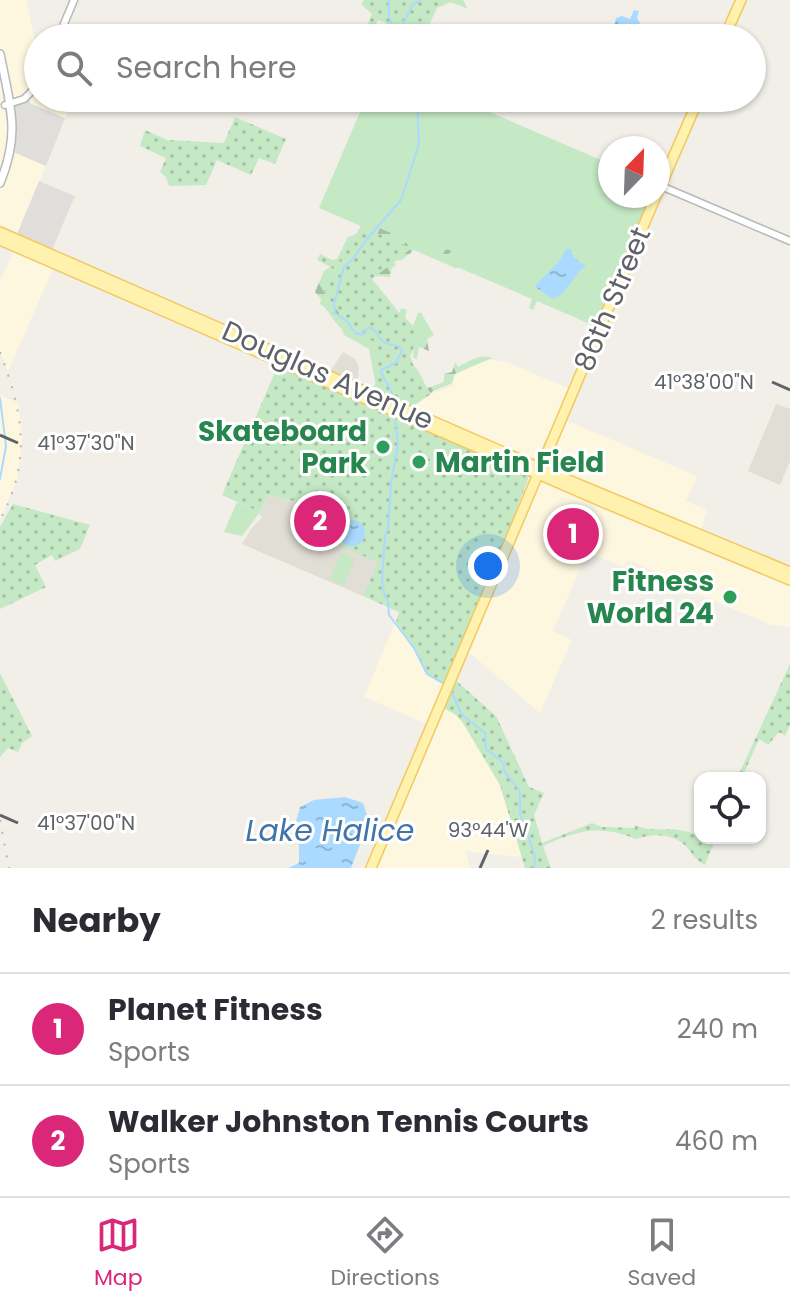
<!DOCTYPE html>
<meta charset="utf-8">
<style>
body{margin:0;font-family:Poppins,sans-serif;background:#f7f7f7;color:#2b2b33}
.controls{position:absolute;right:24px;bottom:24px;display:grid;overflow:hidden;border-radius:16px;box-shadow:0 2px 6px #0004}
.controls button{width:72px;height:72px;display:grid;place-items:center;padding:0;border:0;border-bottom:2px solid #e1e1e2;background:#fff;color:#2b2b33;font:40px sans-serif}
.compass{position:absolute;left:598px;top:136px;width:72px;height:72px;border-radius:50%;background:#fff;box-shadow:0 2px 6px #0004;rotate:23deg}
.you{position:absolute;left:488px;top:566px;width:28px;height:28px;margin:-20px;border:6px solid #fff;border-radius:50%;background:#1a73e8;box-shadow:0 0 0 12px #1a73e833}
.badge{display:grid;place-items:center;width:52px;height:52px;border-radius:50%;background:#db2777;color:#fff;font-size:26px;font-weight:700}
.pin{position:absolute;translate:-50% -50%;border:4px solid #fff;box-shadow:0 2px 8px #0006}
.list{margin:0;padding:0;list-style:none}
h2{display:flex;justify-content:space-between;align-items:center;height:104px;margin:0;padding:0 32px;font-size:34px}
h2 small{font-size:26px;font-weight:400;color:#7c7c81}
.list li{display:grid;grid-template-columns:52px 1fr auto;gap:24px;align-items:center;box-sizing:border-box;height:112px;padding:0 32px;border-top:2px solid #e1e1e2}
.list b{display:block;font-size:30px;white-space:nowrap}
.list p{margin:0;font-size:26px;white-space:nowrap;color:#7c7c81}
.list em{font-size:26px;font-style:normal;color:#7c7c81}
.icon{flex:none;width:44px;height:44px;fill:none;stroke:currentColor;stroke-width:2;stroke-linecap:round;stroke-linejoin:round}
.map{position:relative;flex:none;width:790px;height:868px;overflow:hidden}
.search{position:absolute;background:#fff;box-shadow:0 2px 6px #0004;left:24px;right:24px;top:24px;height:88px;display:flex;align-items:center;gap:20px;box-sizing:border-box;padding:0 28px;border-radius:44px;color:#7c7c81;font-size:30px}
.sheet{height:328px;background:#fff}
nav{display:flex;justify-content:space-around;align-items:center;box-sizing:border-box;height:112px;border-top:2px solid #e1e1e2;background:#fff;font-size:22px;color:#7c7c81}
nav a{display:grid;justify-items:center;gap:4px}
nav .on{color:#db2777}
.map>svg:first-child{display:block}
</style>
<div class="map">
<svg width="790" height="868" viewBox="0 0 790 868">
<defs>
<pattern id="forest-firs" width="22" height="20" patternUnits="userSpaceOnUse" patternTransform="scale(2)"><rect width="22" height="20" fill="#c5e8c5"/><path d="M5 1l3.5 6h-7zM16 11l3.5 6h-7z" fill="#a3c0a4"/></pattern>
<pattern id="park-dots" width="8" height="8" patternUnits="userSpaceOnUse" patternTransform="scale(2)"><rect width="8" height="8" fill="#c5e8c5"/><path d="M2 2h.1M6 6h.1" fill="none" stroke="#a3c0a4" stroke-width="1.8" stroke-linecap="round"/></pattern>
<pattern id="water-ripples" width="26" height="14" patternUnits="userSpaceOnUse" patternTransform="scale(2)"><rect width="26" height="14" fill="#aadaff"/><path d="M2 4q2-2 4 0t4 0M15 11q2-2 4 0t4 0" fill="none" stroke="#8eb4d2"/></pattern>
</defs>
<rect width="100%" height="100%" fill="#f1efe8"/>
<path fill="#fef7e0" d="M0,0H26L38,55V98H74L65,118L31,104H9L0,54Z
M0,78L9,136L6,158L0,173Z
M11,151L46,166L15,239L0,232V183Z
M15,249L54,266L8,372L0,352V281Z
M488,359L509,363L570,389L536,460L413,410L417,403L431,394L453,386L454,374Z
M0,395L18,403L22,439L17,480L0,520Z
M563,419L697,476L686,501L707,510L700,534L542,469Z
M539,475L790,580V627L771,625L695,593L664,594L661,574L628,560L625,567L587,552L553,631L572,640L540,713L464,648Z
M396,620L427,674L445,685L440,706L456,715L463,723L500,785L522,857L470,852L465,849L470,868H372L432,726L364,697Z"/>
<path fill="#e0deda" d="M28,96L31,104L65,118L46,166L11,151L9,104Z
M39,181L75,196L50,254L15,239Z"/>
<path fill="#e1ded6" d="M343,352L355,359L359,367L357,386L329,373Z
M776,404L790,409V461L780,485L748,471Z
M268,494L302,504L304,519L379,562L363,596L242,544L251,529L263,517L259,515Z"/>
<path fill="#c5e8c5" d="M366,98H457L610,164V196H653L597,327L537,301L533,310L529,308L532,299L319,208Z
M237,502L260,512L242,536L224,532Z
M341,553L355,559L344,585L330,579Z"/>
<path fill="url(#forest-firs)" d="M377,220L380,221L377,227L393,234L401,231H407L409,235L411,231H416L417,239L433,249L436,245L440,249L450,250L451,252L447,255L452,261L460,262L459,268H455L414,250L402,260L394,261L396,265L391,269L390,277L375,276L371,279L399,315L401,308L407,310L405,318L413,326L418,313H421L434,335L427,339L429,351L419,347L417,359L413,358L414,350L410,355C413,369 425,375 425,389L444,382V374L452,372L455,362L458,367C471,360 479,354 493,358C479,363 469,368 455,374L452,383L433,391L418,403L375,381L369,349L344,335L342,329C333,322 328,308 320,304L321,299L315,292L324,271L332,266L327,261L337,259L348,237L357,234L363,222L374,224Z"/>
<path fill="url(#park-dots)" d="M364,0H463L468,9L451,2L437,8L423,38H387L386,23L378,20L371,36L374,38H362L372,14L361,4Z
M235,117L286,139L275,164L259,158L251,175L217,160L206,185L169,186L166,177L160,172L166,158L140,146L145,130L167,140L224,143Z
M361,226L412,248L372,279L418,336L409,358L431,394L417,403L413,410L372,392C380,374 379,361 373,341L352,333L323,289L334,269L317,260L320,254L338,263Z
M279,363L530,474L500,553L445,685L427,674L414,648L396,622L399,612L363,596L378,562L303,530L301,525L304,519L297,516L302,504C291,499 279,499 268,494L260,512L222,495Z
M13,504L90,525L80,549L55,561L52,555L35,565L46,587L0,609V527Z
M790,664V725L785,736L779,732L768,745L759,739L742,778H737Z
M0,673L32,736L22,743L18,752L8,748L0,757Z
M452,677L496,716L529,787L544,793L534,815L542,843L592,823L602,827L635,828V825C651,832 663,828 679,830C694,832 698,838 716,838L705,865C695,860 693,854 686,846C673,833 652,833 636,839C600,824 577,830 543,846L551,868H525L500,785L463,723L456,715L440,706Z"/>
<path fill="url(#water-ripples)" d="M634,10L639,11L637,18L641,25L637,31L628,33L614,27L616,18L622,16L630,19Z
M566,249H571L574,258L586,266C573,274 568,294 553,299L535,287C544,274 560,265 566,249Z
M339 533a13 13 0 1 1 26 0a13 13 0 1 1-26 0Z
M345,797L363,803L369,821L351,868H288L299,863V846L294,829L300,807L314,800Z"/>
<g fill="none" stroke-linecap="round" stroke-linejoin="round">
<path stroke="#aadaff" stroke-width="2" d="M389,0V17L396,33
M396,38C400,26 408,17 412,5L421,0
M0,398L6,446L0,479
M393,400C393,386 382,381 381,370L396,363L402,350L398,346C378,343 383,339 372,328H367L362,335L355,333L347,321L335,313L334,304L344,267L353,259L367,239L401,200L419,144L417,98
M395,417L398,444L391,484L388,529L385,536L382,579L384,593L388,601L389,615L414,648L427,674L444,684
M451,691L462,715L485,733L486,749L504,763V771L520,791V813L535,856L534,868"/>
<g stroke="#b5b8bc" stroke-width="9">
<path id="tertiary" d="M58,38L74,0
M5,105L24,99L38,85
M661,186L790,241"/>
</g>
<g stroke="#b6babf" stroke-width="10">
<path id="secondary" d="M0,54C10,106 21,132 0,183"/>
</g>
<g stroke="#f2c960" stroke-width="12">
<path id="primary" d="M724,38L741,0
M658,192L699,98
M0,232L542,469L790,572
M0,240L605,503L790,580
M371,868L656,196"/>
</g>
<use href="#tertiary" stroke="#fff" stroke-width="6"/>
<use href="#secondary" stroke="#fff" stroke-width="7"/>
<use href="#primary" stroke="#fff2af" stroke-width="9"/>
<path stroke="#b6b7b8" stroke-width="2" stroke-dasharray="2 10" stroke-linecap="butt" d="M0,352C23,413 32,461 0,520
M0,820L9,868"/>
</g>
<path fill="none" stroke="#5f6368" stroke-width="3" d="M772,382L790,390M0,435L18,443M0,815L18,823M480,868L488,850"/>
<g fill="#2e9e5b" stroke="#fff" stroke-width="3">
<circle cx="383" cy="447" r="8"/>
<circle cx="419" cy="462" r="8"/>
<circle cx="730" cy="597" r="8"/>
</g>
<g text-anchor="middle" stroke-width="6" stroke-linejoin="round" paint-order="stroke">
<g font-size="28" fill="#5f6368" stroke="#fff">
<text transform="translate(612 299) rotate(-67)" y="10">86th Street</text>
<text transform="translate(328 375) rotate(24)" y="10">Douglas Avenue</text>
</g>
<g font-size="28" font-weight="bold" fill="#27864d" stroke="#fff" text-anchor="end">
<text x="367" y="441">Skateboard<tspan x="367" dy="32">Park</tspan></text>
<text x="435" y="472" text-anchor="start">Martin Field</text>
<text x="714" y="591">Fitness<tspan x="714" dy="32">World 24</tspan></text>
</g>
<g font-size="30" font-style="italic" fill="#4174aa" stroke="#fff">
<text x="330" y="841">Lake Halice</text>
</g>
</g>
<g font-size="20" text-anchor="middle" fill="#5f6368" stroke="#fff" stroke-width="6" stroke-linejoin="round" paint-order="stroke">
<text x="704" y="389">41°38'00"N</text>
<text x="86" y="450">41°37'30"N</text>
<text x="86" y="830">41°37'00"N</text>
<text x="488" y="837">93°44'W</text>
</g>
</svg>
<div class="controls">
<button><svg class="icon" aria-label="locate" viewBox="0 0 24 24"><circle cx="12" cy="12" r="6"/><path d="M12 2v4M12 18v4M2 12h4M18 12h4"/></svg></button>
</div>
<svg class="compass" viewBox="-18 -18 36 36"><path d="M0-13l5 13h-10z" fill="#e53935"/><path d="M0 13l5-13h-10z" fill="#7c7c81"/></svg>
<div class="you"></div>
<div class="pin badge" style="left:573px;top:534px">1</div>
<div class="pin badge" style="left:320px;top:521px">2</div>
<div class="search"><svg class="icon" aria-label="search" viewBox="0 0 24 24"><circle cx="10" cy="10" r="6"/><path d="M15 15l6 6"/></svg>Search here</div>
</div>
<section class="sheet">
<h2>Nearby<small>2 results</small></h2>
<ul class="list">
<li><span class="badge">1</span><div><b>Planet Fitness</b><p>Sports</p></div><em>240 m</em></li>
<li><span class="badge">2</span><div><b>Walker Johnston Tennis Courts</b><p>Sports</p></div><em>460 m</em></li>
</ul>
</section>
<nav>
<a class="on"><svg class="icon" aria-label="map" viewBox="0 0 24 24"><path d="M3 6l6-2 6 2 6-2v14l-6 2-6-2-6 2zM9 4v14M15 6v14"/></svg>Map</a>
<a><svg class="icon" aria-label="directions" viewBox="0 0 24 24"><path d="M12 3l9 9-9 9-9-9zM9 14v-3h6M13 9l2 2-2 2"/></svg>Directions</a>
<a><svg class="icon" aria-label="saved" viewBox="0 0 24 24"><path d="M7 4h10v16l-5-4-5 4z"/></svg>Saved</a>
</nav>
